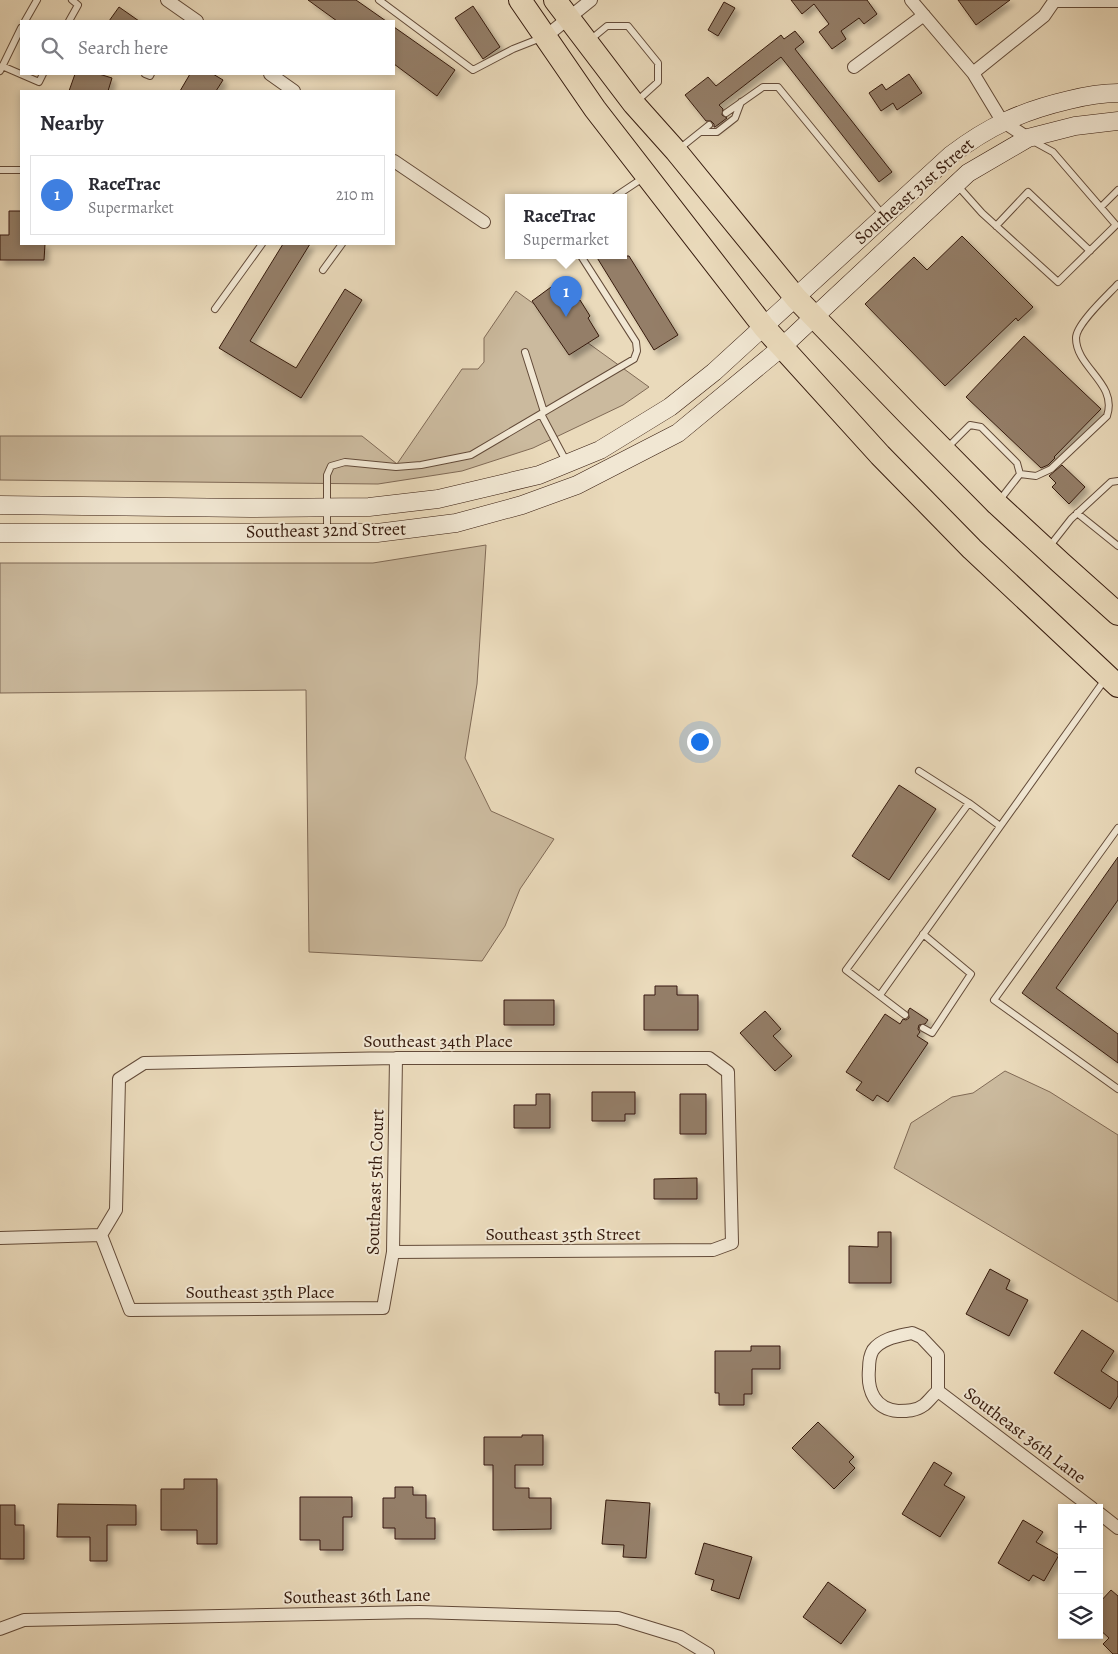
<!DOCTYPE html>
<meta charset="utf-8">
<style>
body{margin:0;font-family:Alegreya,serif;background:#f7f7f7;color:#2b2b33}
.controls{position:absolute;right:15px;bottom:15px;display:grid;overflow:hidden;border-radius:0px;box-shadow:0 2px 8px #0003}
.controls button{width:45px;height:45px;display:grid;place-items:center;padding:0;border:0;border-bottom:1px solid #e1e1e2;background:#fff;color:#2b2b33;font:25px sans-serif}
.you{position:absolute;left:699px;top:741px;width:18px;height:18px;margin:-12px;border:4px solid #fff;border-radius:50%;background:#1a73e8;box-shadow:0 0 0 8px #1a73e833}
.badge{display:grid;place-items:center;width:32px;height:32px;border-radius:50%;background:#7c3aed;color:#fff;font-size:16px;font-weight:700}
.pin{position:absolute;translate:-50% -41px;filter:drop-shadow(0 1px 2px #0008)}
.pin::after{content:'';position:absolute;top:26px;width:18px;height:15px;background:inherit;clip-path:polygon(0 0,100% 0,50% 100%)}
.popup{position:absolute;left:505px;top:194px;width:122px;height:65px;box-sizing:border-box;display:grid;place-content:center;border-radius:0px;background:#fff;filter:drop-shadow(0 1px 4px #0005);font-size:16px;white-space:nowrap;color:#7c7c81}
.popup b{font-size:19px;color:#2b2b33}
.popup::after{content:'';position:absolute;left:50%;top:100%;margin-left:-10px;border:10px solid transparent;border-top-color:#fff}
.list{margin:0;padding:0;list-style:none}
h2{display:flex;justify-content:space-between;align-items:center;height:65px;margin:0;padding:0 20px;font-size:21px}
h2 small{font-size:16px;font-weight:400;color:#7c7c81}
.list li{display:grid;grid-template-columns:32px 1fr auto;gap:15px;align-items:center;box-sizing:border-box;height:80px;margin:0 10px 10px;padding:0 10px;border:1px solid #e1e1e2;border-radius:0px}
.list b{display:block;font-size:19px;white-space:nowrap}
.list p{margin:0;font-size:16px;white-space:nowrap;color:#7c7c81}
.list em{font-size:16px;font-style:normal;color:#7c7c81}
.icon{flex:none;width:28px;height:28px;fill:none;stroke:currentColor;stroke-width:2;stroke-linecap:round;stroke-linejoin:round}
.map{position:relative;flex:none;width:1118px;height:1654px;overflow:hidden}
.search{position:absolute;background:#fff;box-shadow:0 2px 8px #0003;left:20px;top:20px;width:375px;height:55px;display:flex;align-items:center;gap:12px;box-sizing:border-box;padding:0 18px;border-radius:0px;color:#7c7c81;font-size:19px}
.panel{position:absolute;background:#fff;box-shadow:0 2px 8px #0003;left:20px;top:90px;width:375px;height:155px;border-radius:0px}
.map>svg:first-child{display:block}
</style>
<div class="map">
<svg width="1118" height="1654" viewBox="0 0 1118 1654">
<defs>
<filter id="shadow"><feDropShadow dx="4.5" dy="4.5" stdDeviation="2.5" flood-color="#0004"/></filter>
</defs>
<rect width="100%" height="100%" fill="#eadabb"/>
<filter id="stains"><feTurbulence type="fractalNoise" baseFrequency=".004" numOctaves="4"/><feColorMatrix values="0 0 0 0 .2 0 0 0 0 .09 0 0 0 0 .02 0 0 0 .5 -.17"/></filter>
<radialGradient id="worn" r=".72"><stop offset=".6" stop-color="#630" stop-opacity="0"/><stop offset="1" stop-color="#630" stop-opacity=".3"/></radialGradient>
<path fill="#cbba9e" stroke="#806a56" d="M516,291L649,387L623,405L533,448L462,471L378,484L0,480V436H362L397,464L462,369H478L484,362V338Z
M486,545L477,684L465,758L491,811L554,839L520,889L505,926L482,961L309,952L306,690L0,693V563H373Z
M1005,1071L1050,1092L1118,1135V1302L894,1168L911,1123L952,1097L973,1093Z"/>
<path fill="#947e68" stroke="#361b0e" filter="url(#shadow)" d="M308,0H356L386,21H337Z
M791,0H867L877,14L864,24L859,18L841,31L846,39L832,49L819,32L829,24L814,4L802,14Z
M958,0H1010L976,25Z
M724,2L735,8L718,36L708,30Z
M473,6L500,47L483,59L455,18Z
M119,7L139,21H109Z
M394,27L455,70L437,96L394,64Z
M795,31L804,42L795,49L892,172L879,182L781,57L719,105L723,109L722,115L727,118L715,127H714V124L711,121H706L685,95L708,77L716,86L781,35L784,39Z
M75,74H99L112,78L108,91H69Z
M190,74H213L223,80L216,91H180Z
M909,74L922,93L897,110L893,103L881,111L869,93L882,84L886,90Z
M9,211H21V244H45L44,260H0V235H9Z
M962,236L1033,307L1018,321L1016,318L945,386L865,304L914,257L927,270Z
M283,244H310L250,341L296,368L345,289L362,300L301,398L219,348Z
M596,256H629L678,335L654,350Z
M562,279L577,302L580,300L590,316L588,318L599,336L569,355L532,301Z
M1024,336L1101,409L1054,457L1055,458L1048,465L1041,468L966,397Z
M1062,465L1085,487L1069,504L1052,487L1056,483L1049,476Z
M899,785L936,809L889,880L852,856Z
M1118,857V900L1056,988L1118,1034V1063L1022,993Z
M655,986H677V995H698V1030H644V995H655Z
M504,1000H554V1025H504Z
M910,1008L928,1020L925,1024L919,1025L918,1029L920,1032L917,1036L928,1043L888,1102L877,1095L873,1101L856,1090L862,1082L846,1072L885,1014L900,1024L903,1019L906,1020L909,1018L908,1011Z
M765,1011L781,1029L773,1036L792,1056L775,1071L740,1033Z
M592,1092H635V1114H625V1121H592Z
M536,1094H550V1128H514V1105H536Z
M680,1094H706V1134H680Z
M697,1178V1199H654V1179Z
M878,1232H891V1283H849V1246L878,1247Z
M990,1269L1010,1280L1006,1289L1028,1300L1009,1336L966,1314Z
M1082,1330L1114,1351L1101,1371L1118,1382V1396L1110,1409L1054,1373Z
M751,1346H780V1369H752V1394H744V1405H719V1393H715V1351H751Z
M818,1422L854,1457L849,1462L855,1468L834,1489L792,1448Z
M522,1435H543V1465H515V1488H529V1498H551V1529L493,1530V1465H484V1437H522Z
M934,1462L952,1473L944,1485L965,1497L940,1537L902,1514Z
M184,1479H217V1544H197V1530H161V1489H184Z
M395,1487H413V1495H426V1518H435V1539H395V1528H383V1498H395Z
M300,1497H352V1517H343V1550H320V1540H300Z
M606,1500L650,1503L646,1558L623,1557L624,1545L602,1544Z
M58,1504L136,1505V1525H107V1561H90V1537H57Z
M0,1505H15V1525H24V1559H0Z
M1023,1520L1043,1532L1036,1542L1059,1555L1044,1581L1033,1575L1029,1581L998,1563Z
M704,1543L752,1557L739,1599L711,1590L714,1580L695,1574Z
M828,1582L866,1610L841,1644L803,1617Z
M1111,1590L1118,1596V1654H1113L1103,1644L1109,1638L1099,1629V1603Z"/>
<g fill="none" stroke-linecap="round" stroke-linejoin="round">
<g stroke="#634b39" stroke-width="8">
<path id="lane" d="M379,0L473,70L513,49L541,38
M25,21L37,0
M69,21L78,5L72,0
M590,40L607,26H628L658,63V82L637,101
M2,66L39,82L43,74
M0,71L21,28
M145,74L150,76L151,74
M726,113L763,87H778L883,215
M701,132H717L735,118L741,102
M679,149L709,125
M0,170H21
M957,185L982,213L1058,282L1116,225L1053,152L1033,141
M613,198L643,178
M1101,207L1118,190
M996,226L1028,192L1090,251
M323,270L342,244
M215,309L262,244
M525,352L544,412
M541,414L566,461
M947,448L970,425L981,427L1017,463L1020,474L999,501
M1020,474L1036,476L1051,469L1107,416C1118,383 1076,368 1076,338C1076,324 1108,295 1118,284
M1077,513L1118,546
M327,531V475L331,466L345,462L396,467L421,465L471,455L634,359L637,351L636,342L581,256
M1049,547L1071,519L1111,482L1118,481
M919,771L969,803
M1118,828L994,1000L1118,1089
M880,995L1106,678
M905,1015L846,970L969,803L1000,826
M923,1028L932,1033L971,974L923,934"/>
</g>
<g stroke="#634b39" stroke-width="14">
<path id="street" d="M167,0L197,21
M911,0L973,73L1002,121L1028,138
M1054,1H1118
M545,37L591,0
M854,67L924,15
M973,73L1044,16L1055,0
M270,74L294,91
M394,161L484,222
M0,1238L101,1235
M393,1252L713,1250L732,1243L728,1072L709,1058H396L144,1063L119,1079L116,1210L101,1235L130,1310L383,1308L393,1252L396,1058
M912,1333L921,1337L938,1355V1391C933,1395 929,1401 924,1405C916,1411 907,1411 898,1411C875,1409 867,1391 869,1369C869,1363 870,1355 873,1350C882,1338 899,1336 912,1333Z
M938,1391L1092,1508
M1099,1513L1118,1528
M0,1629L24,1620L419,1612L618,1618L680,1637L708,1654"/>
</g>
<g stroke="#361b0e" stroke-width="19">
<path id="secondary" d="M0,505L250,508L369,507L438,499L539,475L600,450L670,407L714,372L951,155C989,126 1022,111 1069,100C1085,96 1101,93 1118,93
M0,533H377L456,523L522,505L577,485L678,433L782,347L968,173L1028,138L1075,126L1118,121"/>
</g>
<g stroke="#361b0e" stroke-width="24">
<path id="highway" d="M520,0L595,109L764,327L880,455L972,549L1118,686
M555,0L634,104L676,151L796,298L909,415L997,504L1061,563L1118,614"/>
</g>
<use href="#lane" stroke="#f1e7d3" stroke-width="6"/>
<use href="#street" stroke="#f1e7d3" stroke-width="12"/>
<use href="#secondary" stroke="#f1e7d3" stroke-width="18"/>
<use href="#highway" stroke="#eadabb" stroke-width="22"/>
</g>
<g text-anchor="middle" stroke-width="4" stroke-linejoin="round" paint-order="stroke">
<g font-size="18" fill="#361b0e" stroke="#f1e7d3">
<text transform="translate(914 191) rotate(-41)" y="6">Southeast 31st Street</text>
<text transform="translate(326 530) rotate(-1)" y="6">Southeast 32nd Street</text>
<text x="438" y="1047">Southeast 34th Place</text>
<text transform="translate(375 1182) rotate(-88)" y="6">Southeast 5th Court</text>
<text x="563" y="1240">Southeast 35th Street</text>
<text x="260" y="1298">Southeast 35th Place</text>
<text transform="translate(1025 1435) rotate(37)" y="6">Southeast 36th Lane</text>
<text transform="translate(357 1596) rotate(-1)" y="6">Southeast 36th Lane</text>
</g>
</g>
<rect width="100%" height="100%" filter="url(#stains)"/>
<rect width="100%" height="100%" fill="url(#worn)"/>
</svg>
<div class="controls">
<button>+</button>
<button>−</button>
<button><svg class="icon" aria-label="layers" viewBox="0 0 24 24"><path d="M12 4l9 5-9 5-9-5zM3 14l9 5 9-5"/></svg></button>
</div>
<div class="you"></div>
<div class="pin badge" style="left:566px;top:317px;background:#3f7fe0">1</div>
<div class="popup"><b>RaceTrac</b>Supermarket</div>
<div class="search"><svg class="icon" aria-label="search" viewBox="0 0 24 24"><circle cx="10" cy="10" r="6"/><path d="M15 15l6 6"/></svg>Search here</div>
<section class="panel">
<h2>Nearby<small></small></h2>
<ul class="list">
<li><span class="badge" style="background:#3f7fe0">1</span><div><b>RaceTrac</b><p>Supermarket</p></div><em>210 m</em></li>
</ul>
</section>
</div>
